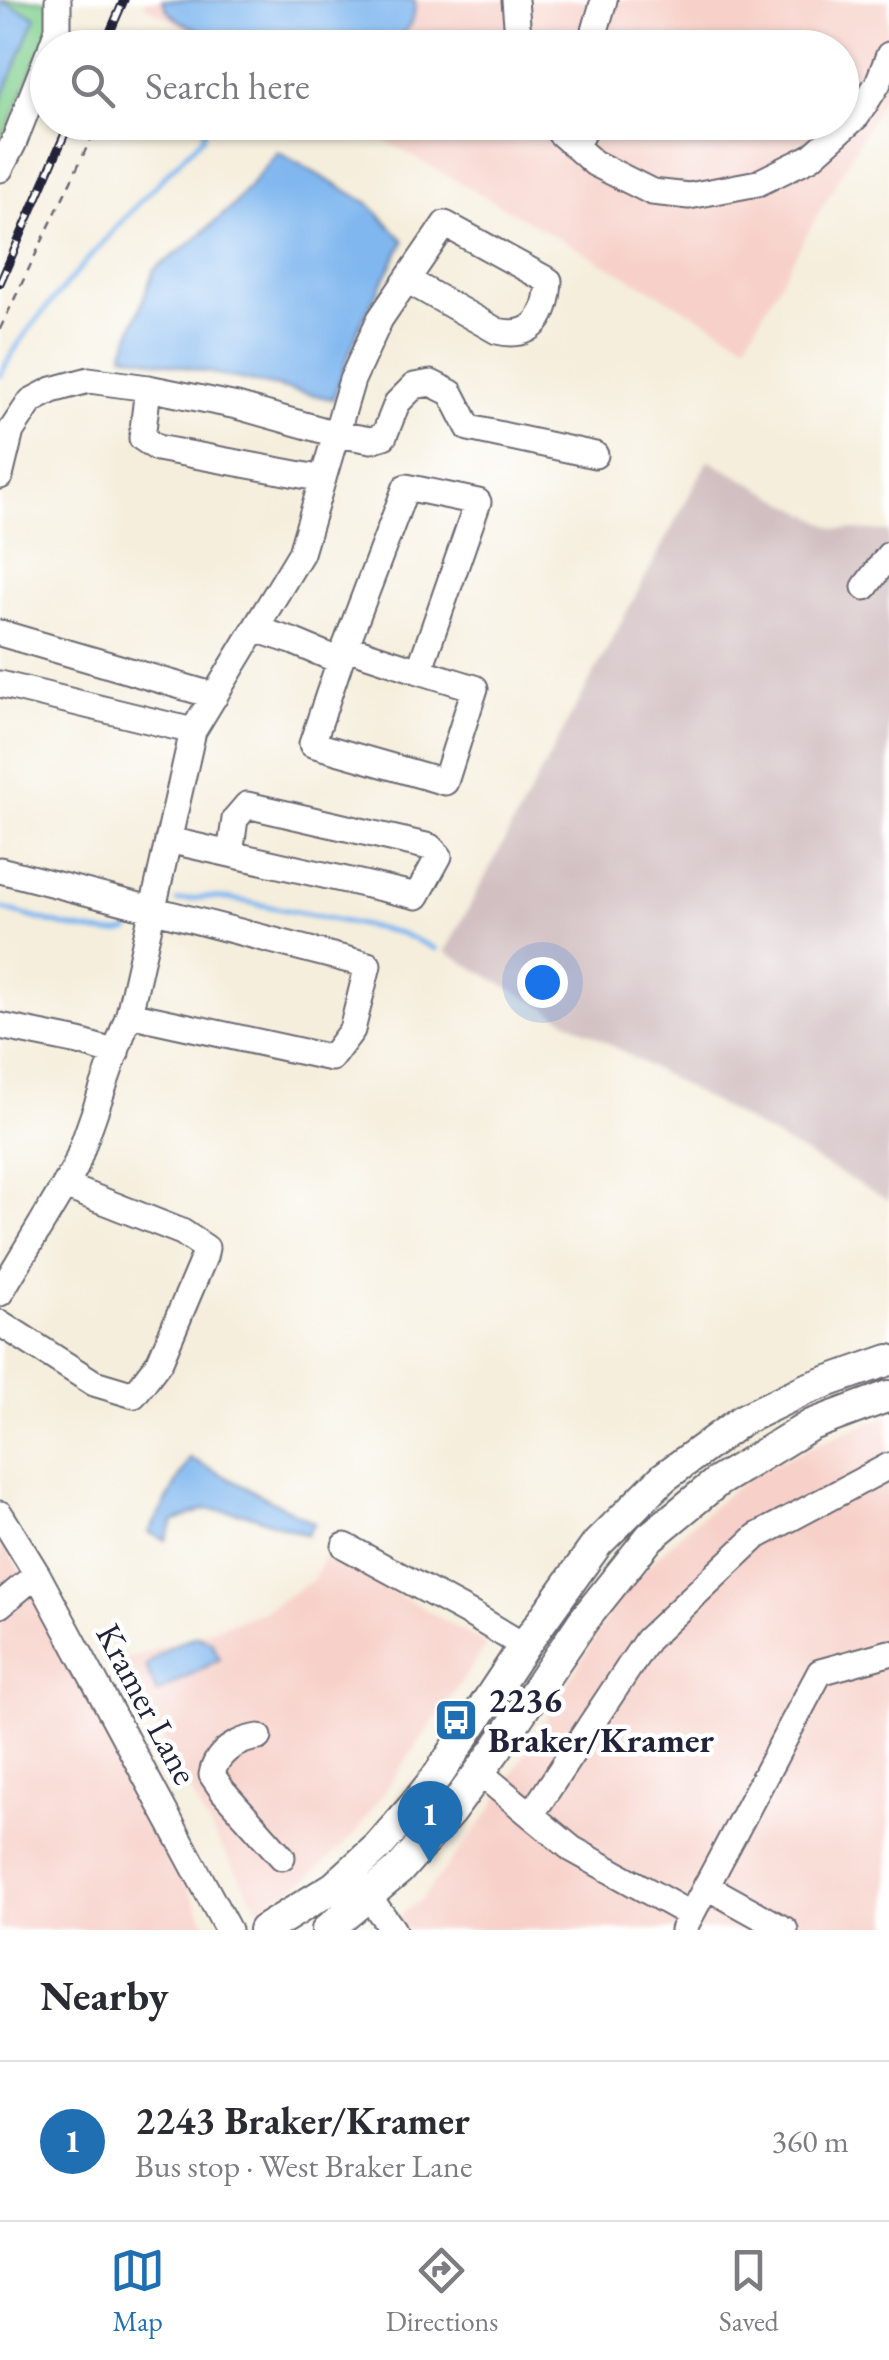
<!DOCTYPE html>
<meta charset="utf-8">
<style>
body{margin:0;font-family:"EB Garamond",serif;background:#f7f7f7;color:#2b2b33}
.you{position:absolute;left:542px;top:982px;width:35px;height:35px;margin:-25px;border:8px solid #fff;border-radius:50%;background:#1a73e8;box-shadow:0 0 0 15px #1a73e833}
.badge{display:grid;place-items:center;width:65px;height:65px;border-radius:50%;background:#1f6fb2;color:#fff;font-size:32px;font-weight:700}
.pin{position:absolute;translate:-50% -82px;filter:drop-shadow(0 2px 5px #0008)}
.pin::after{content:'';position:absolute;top:52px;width:35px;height:30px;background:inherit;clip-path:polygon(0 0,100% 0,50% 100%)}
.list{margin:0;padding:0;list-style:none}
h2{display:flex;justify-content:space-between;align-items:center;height:130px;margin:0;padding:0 40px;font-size:42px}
h2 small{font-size:32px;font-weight:400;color:#7c7c81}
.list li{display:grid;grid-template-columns:65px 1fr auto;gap:30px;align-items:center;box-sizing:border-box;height:160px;padding:0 40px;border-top:2px solid #e1e1e2}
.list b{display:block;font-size:38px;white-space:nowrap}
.list p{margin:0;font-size:32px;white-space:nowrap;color:#7c7c81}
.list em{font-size:32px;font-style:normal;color:#7c7c81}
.icon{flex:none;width:55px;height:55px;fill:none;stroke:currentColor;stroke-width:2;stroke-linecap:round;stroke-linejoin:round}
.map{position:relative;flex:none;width:889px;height:1930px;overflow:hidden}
.search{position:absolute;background:#fff;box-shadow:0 2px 8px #0004;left:30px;right:30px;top:30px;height:110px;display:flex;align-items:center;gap:25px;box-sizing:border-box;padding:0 35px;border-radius:55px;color:#7c7c81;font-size:38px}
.sheet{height:290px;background:#fff}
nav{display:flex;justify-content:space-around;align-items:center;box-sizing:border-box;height:140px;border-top:2px solid #e1e1e2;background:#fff;font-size:28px;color:#7c7c81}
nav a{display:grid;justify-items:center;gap:5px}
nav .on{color:#1f6fb2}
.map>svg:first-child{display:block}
</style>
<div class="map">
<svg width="889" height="1930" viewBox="0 0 889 1930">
<rect width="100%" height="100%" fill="#fff"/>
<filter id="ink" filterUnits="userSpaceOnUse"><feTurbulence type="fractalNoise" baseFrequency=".01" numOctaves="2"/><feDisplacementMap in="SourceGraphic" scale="20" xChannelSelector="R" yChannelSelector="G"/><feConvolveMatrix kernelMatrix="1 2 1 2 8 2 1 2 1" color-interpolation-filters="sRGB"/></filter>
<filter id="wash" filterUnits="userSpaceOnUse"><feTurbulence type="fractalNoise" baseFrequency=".0048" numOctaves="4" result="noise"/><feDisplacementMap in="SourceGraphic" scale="40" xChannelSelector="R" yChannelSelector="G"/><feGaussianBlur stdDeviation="2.25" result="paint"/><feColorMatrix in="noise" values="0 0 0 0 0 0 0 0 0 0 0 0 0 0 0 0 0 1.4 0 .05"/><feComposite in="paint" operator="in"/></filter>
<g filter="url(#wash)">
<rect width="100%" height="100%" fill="#f5eedc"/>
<path fill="#f7d1c9" d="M146,0H889V88L746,343L353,123L842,122V48L219,47L144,5Z
M889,1416V1930H378L419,1902L491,1810L624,1589L688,1527L751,1475L825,1440Z
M0,1538L37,1598L207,1925L199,1930H0Z
M326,1553L487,1645L355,1834L304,1882L258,1908L203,1816L122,1661L262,1612L313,1580Z"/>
<path fill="#d2bfc1" d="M708,460L836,529L889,532V1201L445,952Z"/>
<path fill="#82d08f" stroke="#527965" stroke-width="2.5" d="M0,0H51L52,25L0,146Z"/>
<path fill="#80b7ef" stroke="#516c95" stroke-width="2.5" d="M0,0L36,17L0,103Z
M162,0H415C416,23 405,32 390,47C377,48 326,50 318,48C309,44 302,34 291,32C264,28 268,44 249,48C235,50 181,24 170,13C166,10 165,4 162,0Z
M278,152L368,203L404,241L360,325L333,399L123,354L154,270L191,243L233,206Z
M190,1458L314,1523L307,1535L244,1513L205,1509L173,1522L166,1540L149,1533Z
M197,1636L211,1641L220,1659L157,1693L146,1667C161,1651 176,1642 197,1636Z"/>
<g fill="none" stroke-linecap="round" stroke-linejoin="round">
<path stroke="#80b7ef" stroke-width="5" d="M0,376C15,343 41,315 64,287C108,235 155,185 203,137L208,122
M177,901L206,897L232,899L400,933L436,949
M3,909C31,916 106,942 129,930"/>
</g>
</g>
<g filter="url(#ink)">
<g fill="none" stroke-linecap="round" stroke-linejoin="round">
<g stroke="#6c6973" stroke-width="29">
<path id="minor" d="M515,0L519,48
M51,48L58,29V0
M590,48L604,0
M553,122L560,133L594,163L652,192L689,196L758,183L811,157L857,116L878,83L889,55
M575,146L588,122
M0,169L13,144L48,55
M148,388L142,438L157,448L323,479
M0,476L11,431L31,401L52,390L89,380L148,388L237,406L336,434L371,440L384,436L397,403L414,386L431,383L451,393L469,428L595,455
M865,587L889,555
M255,629L292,641L340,661L406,487L478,502L419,671L346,647
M0,633L215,696
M340,661L312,744L445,782L475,688L419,671
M0,684L193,731
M168,840L417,896L439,856L430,847L247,805L235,819L230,854
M0,870L368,965L352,1030L331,1058L129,1014
M0,1026L79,1042L116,1053
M0,1293L75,1168L129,1014L193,731L301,553L352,380L380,319L445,224L549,281C547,315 535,340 497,331L407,280
M0,1323L94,1383L134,1395L160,1361L204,1257L206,1248L182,1232L65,1186
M0,1514L37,1574L228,1930
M345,1546L474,1616L524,1646
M0,1605L37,1574
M259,1737C237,1740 216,1752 212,1775L223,1791L282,1857
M479,1772L572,1849L691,1915
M531,1815L647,1640L757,1536L889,1466
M706,1886L785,1930
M369,1897L393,1930
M683,1930L820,1672L889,1653"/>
</g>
<g stroke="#6c6973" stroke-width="34">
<path id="major" d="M264,1930L334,1887L378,1847L412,1808L439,1774L524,1646L597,1544L664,1477L742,1420L806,1389L889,1360
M327,1930L399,1870L451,1811L497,1748L583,1621L650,1537L717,1482L811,1425L889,1396"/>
</g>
<path stroke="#6c6973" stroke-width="2.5" stroke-dasharray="8 8" stroke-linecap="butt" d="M135,48L139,39
M0,329L99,122"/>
<use href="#minor" stroke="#fff" stroke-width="25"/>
<use href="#major" stroke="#fff" stroke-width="30"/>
<g stroke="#22223b" stroke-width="9">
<path id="rail" d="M103,48L124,0
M0,283L70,122"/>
</g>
<use href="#rail" stroke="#fff" stroke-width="5" stroke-dasharray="15" stroke-linecap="butt"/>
</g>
</g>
<defs>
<g id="bus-square" transform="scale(2.25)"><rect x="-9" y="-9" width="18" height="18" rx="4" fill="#1f6fb2" stroke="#fff"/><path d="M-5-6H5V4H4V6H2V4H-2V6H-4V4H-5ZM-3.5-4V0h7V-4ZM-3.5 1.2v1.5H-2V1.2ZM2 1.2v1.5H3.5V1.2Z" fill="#fff"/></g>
</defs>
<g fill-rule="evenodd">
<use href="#bus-square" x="456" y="1720"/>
</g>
<g text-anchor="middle" stroke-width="9" stroke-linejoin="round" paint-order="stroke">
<g font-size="35" font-weight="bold" fill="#22223b" stroke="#fff" text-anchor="start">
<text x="488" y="1712">2236<tspan x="488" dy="40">Braker/Kramer</tspan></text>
</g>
<g font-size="35" fill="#22223b" stroke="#fff">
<text transform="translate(147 1704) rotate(62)" y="12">Kramer Lane</text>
</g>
</g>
</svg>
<div class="you"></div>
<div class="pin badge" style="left:430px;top:1863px">1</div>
<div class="search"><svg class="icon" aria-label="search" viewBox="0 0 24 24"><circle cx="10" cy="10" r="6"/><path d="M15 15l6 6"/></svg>Search here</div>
</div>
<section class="sheet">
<h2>Nearby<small></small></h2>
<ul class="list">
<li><span class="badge">1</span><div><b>2243 Braker/Kramer</b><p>Bus stop · West Braker Lane</p></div><em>360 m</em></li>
</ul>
</section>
<nav>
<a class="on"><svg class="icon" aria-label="map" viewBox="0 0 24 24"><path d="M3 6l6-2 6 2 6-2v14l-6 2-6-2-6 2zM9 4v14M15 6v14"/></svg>Map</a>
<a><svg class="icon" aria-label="directions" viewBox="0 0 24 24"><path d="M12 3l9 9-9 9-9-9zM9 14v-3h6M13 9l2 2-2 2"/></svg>Directions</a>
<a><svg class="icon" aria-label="saved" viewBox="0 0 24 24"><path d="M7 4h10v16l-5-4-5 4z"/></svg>Saved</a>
</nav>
